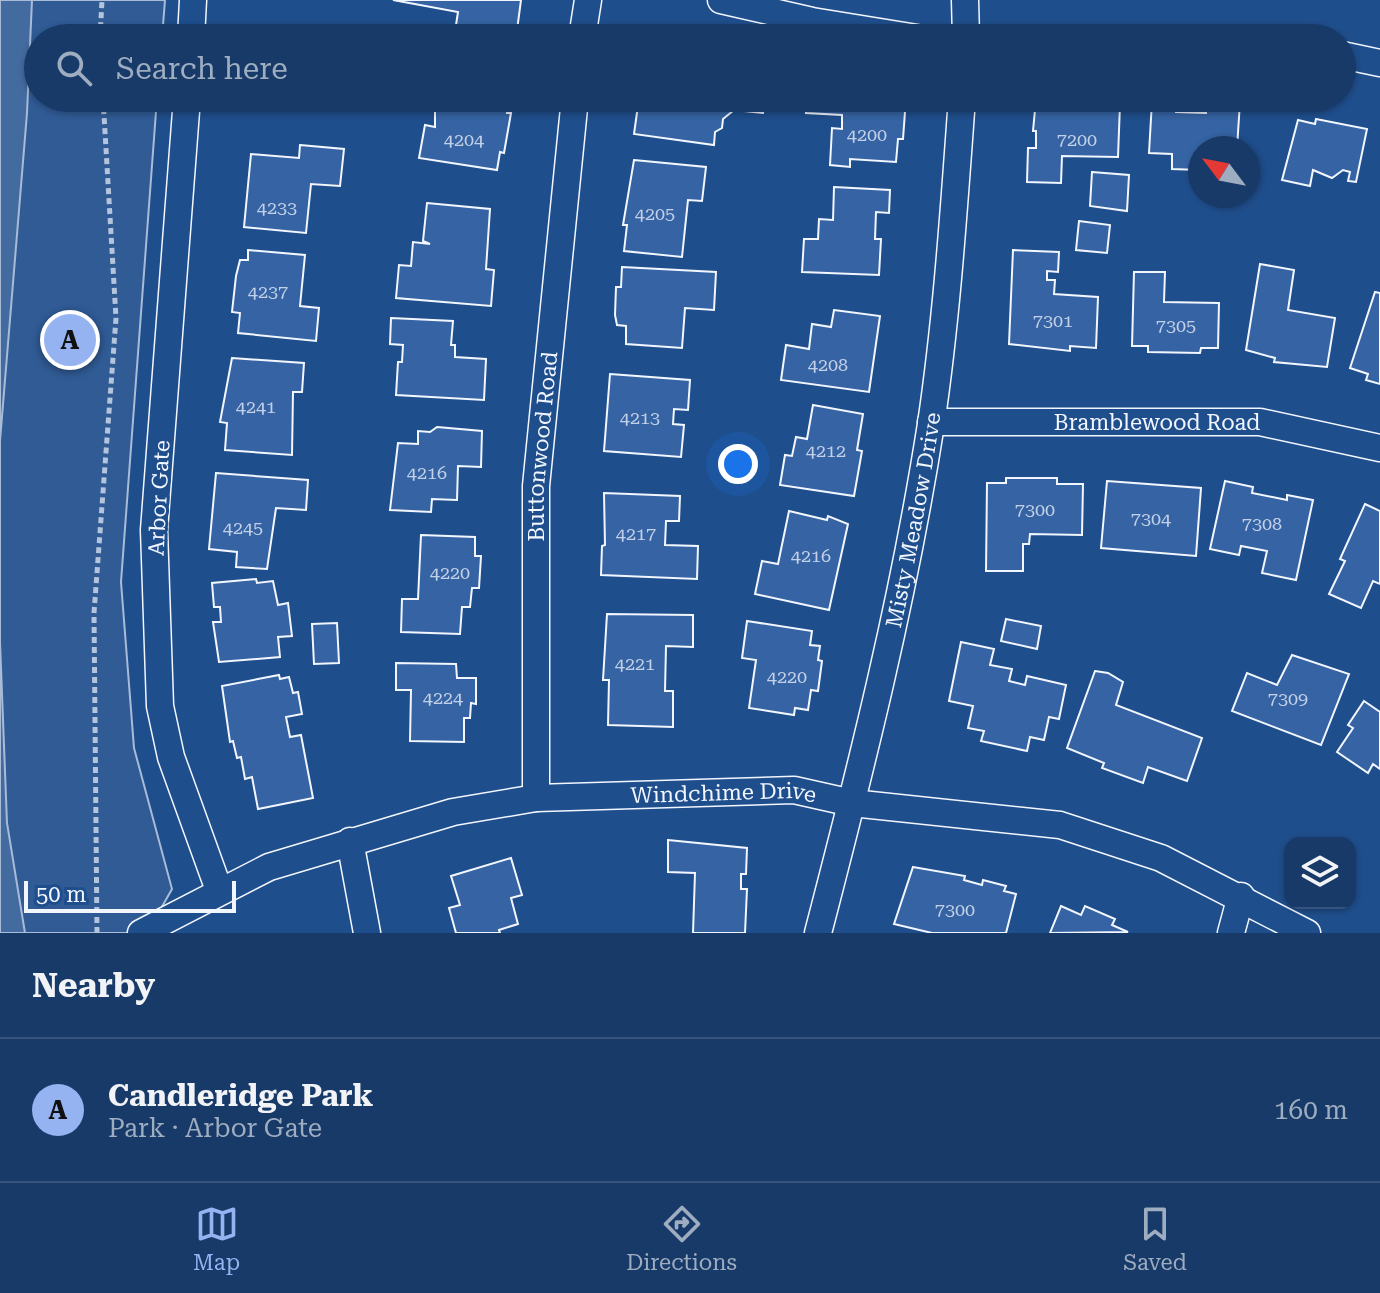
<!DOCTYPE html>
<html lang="en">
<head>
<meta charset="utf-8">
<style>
	:root { --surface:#173a69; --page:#20416f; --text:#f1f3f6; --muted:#9eadc0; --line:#36547d; --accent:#95b2f1 }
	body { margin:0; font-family:"Roboto Serif",serif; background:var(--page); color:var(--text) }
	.controls { position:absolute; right:24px; bottom:24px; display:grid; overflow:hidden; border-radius:16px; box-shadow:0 2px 6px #0004 }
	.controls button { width:72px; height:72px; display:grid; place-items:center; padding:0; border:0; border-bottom:2px solid var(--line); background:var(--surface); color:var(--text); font:40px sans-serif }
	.compass { position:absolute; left:1188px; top:136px; width:72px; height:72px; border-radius:50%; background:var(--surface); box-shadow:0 2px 6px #0004; rotate:302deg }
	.scale { position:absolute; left:24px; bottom:20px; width:212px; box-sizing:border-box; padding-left:8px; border:4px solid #f2f6ff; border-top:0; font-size:22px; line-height:28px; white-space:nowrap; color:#f2f6ff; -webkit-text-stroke:6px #1f4e8c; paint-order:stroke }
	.you { position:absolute; left:738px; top:464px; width:28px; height:28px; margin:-20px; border:6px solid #fff; border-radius:50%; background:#1a73e8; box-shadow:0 0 0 12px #1a73e833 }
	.badge { display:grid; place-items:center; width:52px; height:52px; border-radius:50%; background:var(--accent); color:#111; font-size:26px; font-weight:700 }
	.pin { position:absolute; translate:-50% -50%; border:4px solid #fff; box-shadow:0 2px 8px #0006 }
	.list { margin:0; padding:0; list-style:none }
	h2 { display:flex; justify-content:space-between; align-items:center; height:104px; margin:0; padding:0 32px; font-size:34px }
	h2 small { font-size:26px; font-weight:400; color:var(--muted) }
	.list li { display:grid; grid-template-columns:52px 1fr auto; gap:24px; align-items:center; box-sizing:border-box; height:144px; padding:0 32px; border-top:2px solid var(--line) }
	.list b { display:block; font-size:30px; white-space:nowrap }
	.list p { margin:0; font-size:26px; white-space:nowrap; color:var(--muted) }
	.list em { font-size:26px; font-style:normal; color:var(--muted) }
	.icon { flex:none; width:44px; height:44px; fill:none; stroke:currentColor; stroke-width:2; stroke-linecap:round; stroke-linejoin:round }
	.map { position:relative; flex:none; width:1380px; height:933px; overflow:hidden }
	.search { position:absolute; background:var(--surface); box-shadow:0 2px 6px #0004; left:24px; right:24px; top:24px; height:88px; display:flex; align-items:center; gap:20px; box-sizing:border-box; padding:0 28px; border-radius:44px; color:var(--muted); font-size:30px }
	.sheet { height:248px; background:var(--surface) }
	nav { display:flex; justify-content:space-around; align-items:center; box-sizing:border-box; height:112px; border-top:2px solid var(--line); background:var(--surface); font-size:22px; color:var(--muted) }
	nav a { display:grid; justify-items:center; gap:4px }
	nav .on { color:var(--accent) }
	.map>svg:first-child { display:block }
	.green { fill:#305b95; stroke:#a8bbd7; stroke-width:2 }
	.water { fill:#446ba0; stroke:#a8bbd7; stroke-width:2 }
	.building { fill:#3563a3; stroke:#f2f6ff; stroke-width:2 }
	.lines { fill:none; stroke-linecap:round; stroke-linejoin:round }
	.minor-casing { stroke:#f2f6ff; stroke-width:29 }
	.path { stroke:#b3c4dc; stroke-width:5; stroke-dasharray:6 4; stroke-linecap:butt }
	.minor { stroke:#1f4e8c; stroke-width:26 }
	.labels { text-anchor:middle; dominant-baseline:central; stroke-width:6; stroke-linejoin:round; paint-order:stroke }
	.number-label { font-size:18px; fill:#c3d1e8 }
	.street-label { font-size:22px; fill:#f2f6ff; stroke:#1f4e8c }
</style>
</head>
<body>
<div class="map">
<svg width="1380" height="933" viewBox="0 0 1380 933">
	<rect width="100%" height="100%" fill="#1f4e8c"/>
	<polygon class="green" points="0,0 165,0 162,38 38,38 38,98 157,98 121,582 134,748 172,889 147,933 0,933"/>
	<g class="water">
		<polygon points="0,0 32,0 27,113 0,441"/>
		<polygon points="0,642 7,823 25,933 0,933"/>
	</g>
	<g class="building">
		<polygon points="393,0 521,0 516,38 454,38 458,12"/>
		<polygon points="254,25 329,31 328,38 253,38"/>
		<polygon points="266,98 323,98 323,108 265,104"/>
		<polygon points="435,98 509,98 507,113 511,113 504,153 500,152 497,170 419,158 425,125 435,127"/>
		<polygon points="639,98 758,98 765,99 763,113 734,110 723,119 722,128 715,132 714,145 634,134"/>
		<polygon points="807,98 906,98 903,139 898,139 896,162 850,159 850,167 830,165 832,128 842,129 842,115 806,113"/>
		<polygon points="1067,98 1106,98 1106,104 1120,104 1118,157 1062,156 1061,183 1027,182 1028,148 1036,148 1036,131 1033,131 1036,99"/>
		<polygon points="1207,100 1240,102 1237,148 1200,148 1200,170 1172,169 1172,154 1149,153 1152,101 1176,103 1176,112 1206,113"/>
		<polygon points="1316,119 1367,129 1356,182 1348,181 1350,172 1343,170 1332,178 1313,170 1310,186 1282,180 1298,120 1315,124"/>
		<polygon points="300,145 344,149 340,186 311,184 306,233 244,227 251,154 299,158"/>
		<polygon points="634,160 706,167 702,201 688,200 682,257 624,251 627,225 623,225"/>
		<polygon points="1092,172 1129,175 1127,211 1090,206"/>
		<polygon points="834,187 890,190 889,213 876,212 875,239 881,239 879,275 802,272 804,239 818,239 819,219 833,220"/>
		<polygon points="427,203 490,209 486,269 494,270 491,306 396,298 399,265 411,266 413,242 430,244 423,241"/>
		<polygon points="1079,221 1110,225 1107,253 1076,250"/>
		<polygon points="248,250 305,255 300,306 319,308 316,341 238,333 240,313 232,312 236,276 240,260 248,260"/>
		<polygon points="1013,250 1059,252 1058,272 1047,271 1047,280 1055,280 1054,294 1098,297 1096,348 1070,346 1070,351 1009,344"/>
		<polygon points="1260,264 1294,270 1288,310 1335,318 1327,367 1274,362 1275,358 1246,350"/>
		<polygon points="622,267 716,272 714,310 685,308 682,348 626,344 626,326 617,325 615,315 616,287 621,287"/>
		<polygon points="1134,272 1165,272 1164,302 1219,303 1218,348 1201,348 1200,353 1148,352 1148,346 1132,346"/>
		<polygon points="1375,292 1380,293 1380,384 1366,380 1368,374 1350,368"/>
		<polygon points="834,310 880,316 869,392 781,380 786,345 809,349 812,324 831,327"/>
		<polygon points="391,318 453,321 451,345 455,345 455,357 486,359 484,400 396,395 398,362 402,362 403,345 390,344"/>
		<polygon points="232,358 304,363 302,392 293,392 292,455 225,450 227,423 220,422"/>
		<polygon points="610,374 690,380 688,410 674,409 673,424 684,425 681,457 604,451"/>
		<polygon points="813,405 863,414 857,450 862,451 854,496 780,485 785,455 792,456 796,437 807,439"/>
		<polygon points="437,427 482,431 481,467 458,466 457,500 432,499 431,512 390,510 398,443 418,444 418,431 430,432"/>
		<polygon points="216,473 308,480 306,510 276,508 267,569 236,567 237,552 209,549"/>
		<polygon points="1006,478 1057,478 1057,484 1083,484 1082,535 1030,534 1029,544 1023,544 1023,571 986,571 987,483 1006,483"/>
		<polygon points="1107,481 1201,488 1196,556 1101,548"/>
		<polygon points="1225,481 1253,487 1252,493 1287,500 1287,495 1313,500 1296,580 1262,573 1267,551 1241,546 1239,555 1210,549"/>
		<polygon points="604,493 680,496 679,521 666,521 665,545 698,546 697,579 601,575 602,546 605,545"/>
		<polygon points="1365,504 1380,511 1380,584 1373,581 1361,608 1329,594 1345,561 1340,559"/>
		<polygon points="789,511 827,520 828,516 848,524 829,610 755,594 762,561 778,564"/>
		<polygon points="421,535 475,537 475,556 481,556 479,588 472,588 470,607 462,607 460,634 401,632 402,599 418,599"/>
		<polygon points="256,579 257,583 273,581 278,605 288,603 292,636 278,637 280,657 219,662 213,622 221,622 220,607 214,607 212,583"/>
		<polygon points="607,614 693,615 693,647 666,646 665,691 673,691 673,727 608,725 609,680 603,680"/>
		<polygon points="1006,619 1041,626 1037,649 1001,641"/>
		<polygon points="747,621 812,631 810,645 820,646 818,660 822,661 818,691 811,690 808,710 795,708 794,715 749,708 756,660 742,658"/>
		<polygon points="337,623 339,663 314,664 312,624"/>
		<polygon points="961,642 994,649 990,665 1012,669 1009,681 1025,685 1027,676 1066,685 1059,719 1049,717 1044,740 1030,737 1027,751 981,741 984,731 968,728 973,706 949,701"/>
		<polygon points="1292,655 1349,674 1321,745 1232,711 1247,673 1277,685"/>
		<polygon points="396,663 456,664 457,678 476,678 476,704 471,703 470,718 464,718 464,742 410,741 411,690 396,690"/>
		<polygon points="1095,671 1108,673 1123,682 1116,705 1202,738 1187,781 1148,767 1143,783 1102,768 1104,763 1067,748"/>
		<polygon points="279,675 280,679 289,677 293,693 298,692 302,714 286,717 290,737 301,735 313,798 258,809 252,777 245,779 241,757 237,758 233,741 230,742 222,686"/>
		<polygon points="1364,701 1380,712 1380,769 1373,764 1368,773 1337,752 1353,728 1348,725"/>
		<polygon points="668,840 747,848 746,874 741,874 741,889 747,889 745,933 693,933 695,873 668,872"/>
		<polygon points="511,858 522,895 511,898 518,924 499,930 500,933 456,933 449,908 460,905 451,876"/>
		<polygon points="913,867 965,876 964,880 982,885 983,880 1006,886 1004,891 1016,894 1006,933 932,933 894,924"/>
		<polygon points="1061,906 1081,915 1085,906 1115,919 1112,925 1128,932 1050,933"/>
	</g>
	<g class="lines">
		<g class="minor-casing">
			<g id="minor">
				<polyline points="721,0 812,21 917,38"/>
				<polyline points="965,0 966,38"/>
				<polyline points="191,38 193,0"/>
				<polyline points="582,38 588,0"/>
				<polyline points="1342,55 1380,63"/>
				<polyline points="187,98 154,530 160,706 171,757 219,890"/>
				<path id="s1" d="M931,422h329l120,26"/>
				<path id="s2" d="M536,798v-312l39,-388"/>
				<polyline points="350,841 367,933"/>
				<path id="s3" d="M141,933l128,-66 184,-55 83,-14 258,-8 58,13 208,22 101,33 146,75"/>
				<path id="s4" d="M818,933c44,-169 86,-336 113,-509 16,-108 23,-217 31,-326"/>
				<polyline points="1231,933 1241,896"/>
			</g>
		</g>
		<g class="path">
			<polyline points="100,38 102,0"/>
			<polyline points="97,933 94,613 116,318 103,98"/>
		</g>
		<use href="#minor" class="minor"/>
	</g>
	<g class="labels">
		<g class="number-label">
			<text x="867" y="134">4200</text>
			<text x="464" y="139">4204</text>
			<text x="1077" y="139">7200</text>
			<text x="277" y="207">4233</text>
			<text x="655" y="213">4205</text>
			<text x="268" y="291">4237</text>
			<text x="1053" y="320">7301</text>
			<text x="1176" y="325">7305</text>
			<text x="828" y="364">4208</text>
			<text x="256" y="406">4241</text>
			<text x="640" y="417">4213</text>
			<text x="826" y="450">4212</text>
			<text x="427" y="472">4216</text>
			<text x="1035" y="509">7300</text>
			<text x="1151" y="518">7304</text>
			<text x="1262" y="523">7308</text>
			<text x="243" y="527">4245</text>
			<text x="636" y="533">4217</text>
			<text x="811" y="555">4216</text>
			<text x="450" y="572">4220</text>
			<text x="635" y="663">4221</text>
			<text x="787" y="676">4220</text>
			<text x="443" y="697">4224</text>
			<text x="1288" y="698">7309</text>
			<text x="955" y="909">7300</text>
		</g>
		<g class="street-label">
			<text stroke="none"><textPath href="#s1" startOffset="226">Bramblewood Road</textPath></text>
			<text stroke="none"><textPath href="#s2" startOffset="352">Buttonwood Road</textPath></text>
			<text transform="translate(159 498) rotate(-87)">Arbor Gate</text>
			<text stroke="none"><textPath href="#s4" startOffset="424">Misty Meadow Drive</textPath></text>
			<text stroke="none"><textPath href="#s3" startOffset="608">Windchime Drive</textPath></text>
		</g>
	</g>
</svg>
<div class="controls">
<button><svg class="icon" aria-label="layers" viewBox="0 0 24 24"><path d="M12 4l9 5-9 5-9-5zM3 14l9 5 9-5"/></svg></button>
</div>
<svg class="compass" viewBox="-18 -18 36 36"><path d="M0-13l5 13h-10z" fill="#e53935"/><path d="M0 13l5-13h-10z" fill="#9eadc0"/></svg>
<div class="scale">50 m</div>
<div class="you"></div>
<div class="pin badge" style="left:70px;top:340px">A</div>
<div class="search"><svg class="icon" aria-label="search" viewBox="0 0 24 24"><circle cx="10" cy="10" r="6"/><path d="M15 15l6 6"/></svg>Search here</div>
</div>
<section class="sheet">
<h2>Nearby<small></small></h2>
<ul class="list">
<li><span class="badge">A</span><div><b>Candleridge Park</b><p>Park · Arbor Gate</p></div><em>160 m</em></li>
</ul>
</section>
<nav>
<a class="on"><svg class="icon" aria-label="map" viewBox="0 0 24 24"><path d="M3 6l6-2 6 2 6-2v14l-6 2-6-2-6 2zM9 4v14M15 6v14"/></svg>Map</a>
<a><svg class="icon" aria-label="directions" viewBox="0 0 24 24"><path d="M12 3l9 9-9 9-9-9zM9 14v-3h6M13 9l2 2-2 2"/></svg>Directions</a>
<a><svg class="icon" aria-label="saved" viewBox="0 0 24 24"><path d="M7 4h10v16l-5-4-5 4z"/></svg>Saved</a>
</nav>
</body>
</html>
